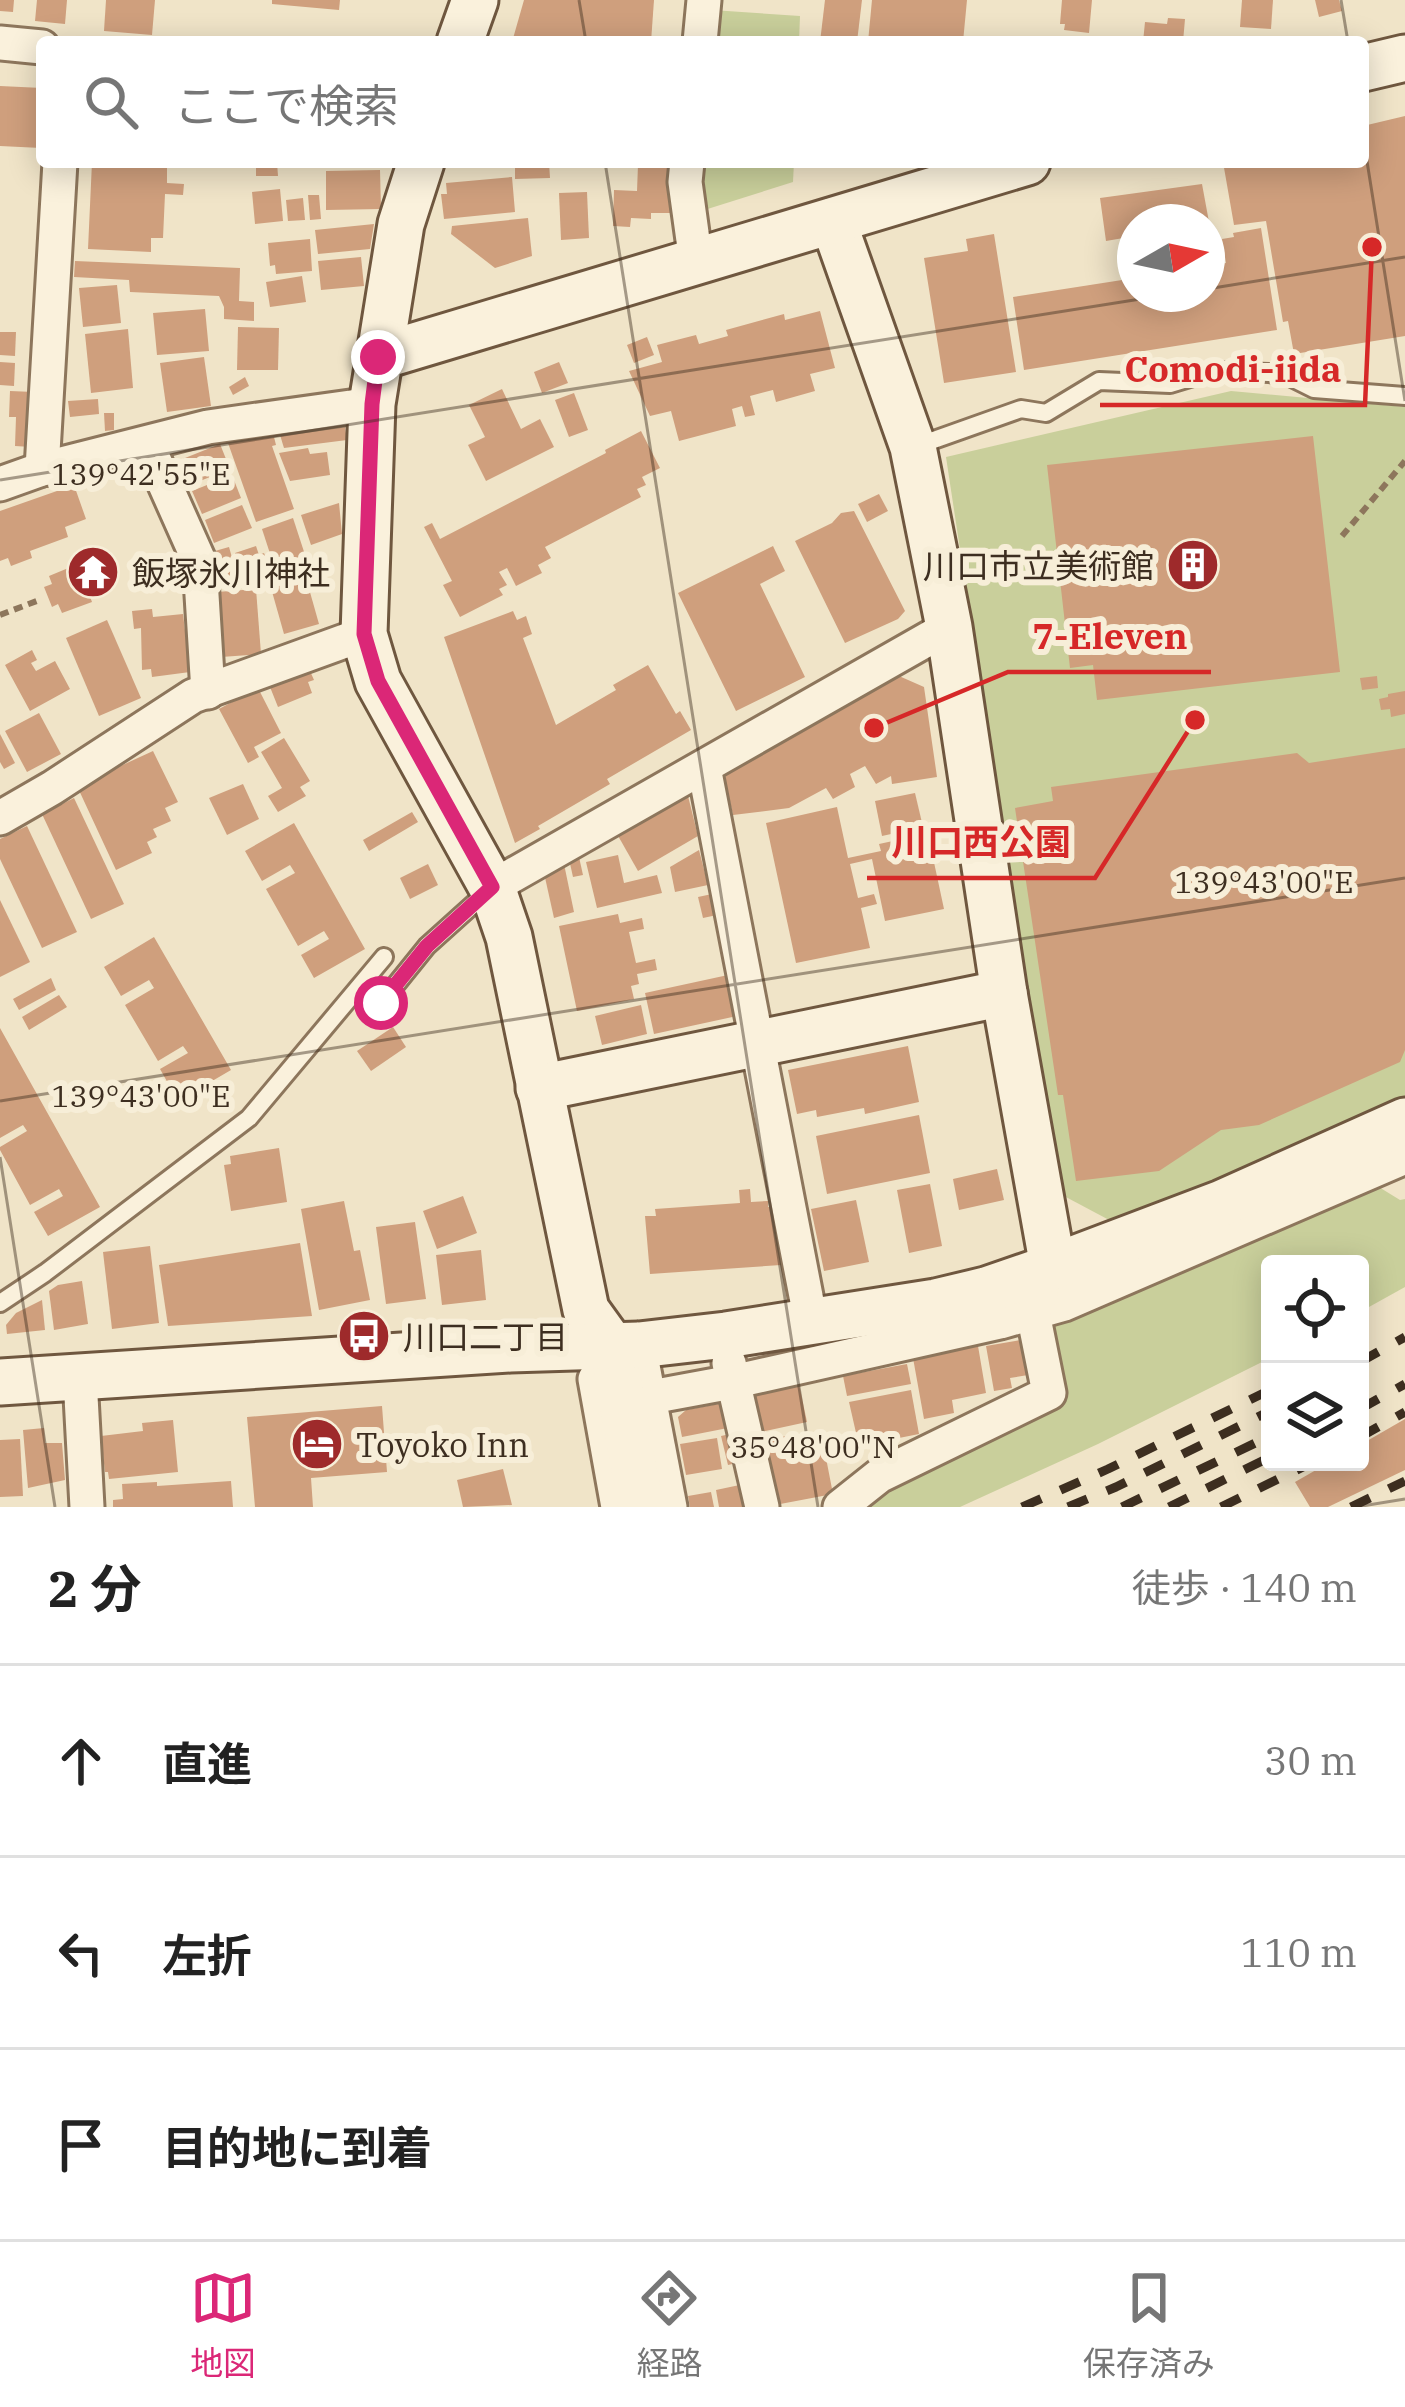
<!DOCTYPE html>
<html lang="ja">
<head>
<meta charset="utf-8">
<style>
	:root { --surface:#fff; --page:#f6f6f6; --text:#222; --muted:#767676; --line:#e0e0e0; --accent:#db2777 }
	body { margin:0; font-family:"IBM Plex Serif","Noto Sans JP",serif; background:var(--page); color:var(--text) }
	.controls { position:absolute; right:36px; bottom:36px; display:grid; overflow:hidden; border-radius:12px; box-shadow:0 6px 30px #0003 }
	.controls button { width:108px; height:108px; display:grid; place-items:center; padding:0; border:0; border-bottom:3px solid var(--line); background:var(--surface); color:var(--text); font:60px sans-serif }
	.compass { position:absolute; left:1117px; top:204px; width:108px; height:108px; border-radius:50%; background:var(--surface); box-shadow:0 6px 30px #0003; rotate:81deg }
	.stop { position:absolute; width:36px; height:36px; margin:-27px; border:9px solid #db2777; border-radius:50%; background:#fff }
	.stop.end { background:#db2777; border-color:#fff; box-shadow:0 3px 12px #0008 }
	.list { margin:0; padding:0; list-style:none }
	h2 { display:flex; justify-content:space-between; align-items:center; height:156px; margin:0; padding:0 48px; font-size:51px }
	h2 small { font-size:39px; font-weight:400; color:var(--muted) }
	.list li { display:grid; grid-template-columns:78px 1fr auto; gap:36px; align-items:center; box-sizing:border-box; height:192px; padding:0 48px; border-top:3px solid var(--line) }
	.list b { display:block; font-size:45px; white-space:nowrap }
	.list em { font-size:39px; font-style:normal; color:var(--muted) }
	.icon { flex:none; width:66px; height:66px; fill:none; stroke:currentColor; stroke-width:2; stroke-linecap:round; stroke-linejoin:round }
	.map { position:relative; flex:none; width:1405px; height:1507px; overflow:hidden }
	.search { position:absolute; background:var(--surface); box-shadow:0 6px 30px #0003; left:36px; right:36px; top:36px; height:132px; display:flex; align-items:center; gap:30px; box-sizing:border-box; padding:0 42px; border-radius:12px; color:var(--muted); font-size:45px }
	.sheet { height:732px; background:var(--surface) }
	nav { display:flex; justify-content:space-around; align-items:center; box-sizing:border-box; height:168px; border-top:3px solid var(--line); background:var(--surface); font-size:33px; color:var(--muted) }
	nav a { display:grid; justify-items:center; gap:6px }
	nav .on { color:var(--accent) }
	.map>svg:first-child { display:block }
	.green { fill:#c9cf9b }
	.building { fill:#cf9f7d }
	.lines { fill:none; stroke-linecap:round; stroke-linejoin:round }
	.lane-casing { stroke:#8d765c; stroke-width:22 }
	.street-casing { stroke:#8d765c; stroke-width:39 }
	.secondary-casing { stroke:#6f573f; stroke-width:51 }
	.path { stroke:#8d765c; stroke-width:6; stroke-dasharray:9 6; stroke-linecap:butt }
	.lane { stroke:#faf1dc; stroke-width:16 }
	.street { stroke:#faf1dc; stroke-width:33 }
	.secondary { stroke:#faf1dc; stroke-width:45 }
	.rail { stroke:#3d2e20; stroke-width:9; stroke-dasharray:21 21; stroke-linecap:butt }
	.route { stroke:#db2777; stroke-width:15 }
	.ticks { fill:none; stroke:#3d2e20; stroke-width:3; stroke-opacity:0.45 }
	.labels { text-anchor:middle; dominant-baseline:central; stroke-width:12; stroke-linejoin:round; paint-order:stroke }
	.poi-label { font-size:33px; fill:#3d2e20; stroke:#f7eed8; text-anchor:start }
	.ticks-label { font-size:30px; text-anchor:middle; fill:#3d2e20; stroke:#f7eed8; stroke-width:12; stroke-linejoin:round; paint-order:stroke }
	.leader { fill:none; stroke:#d62828; stroke-width:4.5 }
	.callout-dot { fill:#d62828; stroke:#f7eed8; stroke-width:4.5 }
	.callout-label { font-size:36px; text-anchor:middle; font-weight:bold; fill:#d62828; stroke:#f7eed8; stroke-width:12; stroke-linejoin:round; paint-order:stroke }
</style>
</head>
<body>
<div class="map">
<svg width="1405" height="1507" viewBox="0 0 1405 1507">
	<rect width="100%" height="100%" fill="#f0e4c8"/>
	<g class="green">
		<polygon points="712,10 800,16 799,42 710,42"/>
		<polygon points="702,162 794,162 793,182 698,212"/>
		<polygon points="1231,391 1405,407 1405,1102 1111,1221 1064,1196 1056,1182 946,457"/>
		<polygon points="1374,1184 1400,1200 1405,1199 1405,1287 1360,1312 1360,1264 1270,1264 1270,1358 1098,1444 960,1507 865,1507 887,1489 1065,1405 1049,1318"/>
	</g>
	<g class="building">
		<polygon points="0,0 14,0 13,12 0,11"/>
		<polygon points="37,0 67,0 65,24 35,21"/>
		<polygon points="106,0 155,0 152,35 104,31"/>
		<polygon points="272,0 340,0 339,10 272,4"/>
		<polygon points="524,0 654,0 651,42 512,42"/>
		<polygon points="825,0 862,0 857,42 820,42"/>
		<polygon points="872,0 967,0 963,42 868,42"/>
		<polygon points="1062,0 1092,0 1089,33 1064,30 1065,24 1060,24"/>
		<polygon points="1242,0 1273,0 1271,29 1240,27"/>
		<polygon points="1315,0 1339,0 1342,11 1319,17"/>
		<polygon points="1168,18 1185,19 1183,42 1143,42 1145,22 1167,24"/>
		<polygon points="0,86 42,88 41,148 0,146"/>
		<polygon points="1405,116 1405,336 1294,354 1288,321 1283,322 1266,221 1234,225 1223,162 1363,162 1363,126"/>
		<polygon points="92,162 167,162 167,183 184,184 183,195 165,194 163,238 151,238 151,252 88,249"/>
		<polygon points="256,162 277,162 278,176 256,176"/>
		<polygon points="454,162 511,162 511,167 454,168"/>
		<polygon points="515,162 549,162 550,178 515,179"/>
		<polygon points="638,165 674,166 672,213 651,213 651,219 631,218 630,227 613,226 614,190 637,191"/>
		<polygon points="380,170 381,209 326,210 326,171"/>
		<polygon points="512,177 515,212 444,219 441,194 447,194 446,183"/>
		<polygon points="1202,184 1209,222 1135,222 1135,236 1106,241 1100,198"/>
		<polygon points="280,189 283,221 255,224 252,192"/>
		<polygon points="587,192 589,238 561,240 559,193"/>
		<polygon points="308,195 319,195 321,219 310,220"/>
		<polygon points="303,198 305,220 288,221 286,200"/>
		<polygon points="528,218 532,256 495,268 451,234 452,226"/>
		<polygon points="374,224 370,249 318,254 315,230"/>
		<polygon points="1261,228 1277,330 1024,370 1013,297 1135,278 1135,294 1207,294 1207,266 1226,263 1222,239 1234,237 1233,233"/>
		<polygon points="994,234 1016,372 944,383 924,258 968,251 966,239"/>
		<polygon points="310,239 312,271 276,274 275,265 270,266 268,243"/>
		<polygon points="361,257 364,286 321,290 318,261"/>
		<polygon points="75,261 240,268 239,301 254,302 254,321 224,319 224,307 219,296 130,292 129,280 74,277"/>
		<polygon points="302,276 306,302 270,307 266,282"/>
		<polygon points="117,285 121,323 83,327 79,288"/>
		<polygon points="205,309 209,351 157,355 153,313"/>
		<polygon points="820,311 835,368 810,374 815,391 776,402 773,390 750,396 755,415 745,417 742,406 732,409 736,426 679,441 671,411 650,416 629,371 662,362 657,345 696,335 699,344 728,336 726,330 784,314 785,320"/>
		<polygon points="238,327 279,328 278,370 237,370"/>
		<polygon points="128,329 133,388 91,393 85,334"/>
		<polygon points="0,332 16,332 15,356 0,355"/>
		<polygon points="647,337 654,355 634,363 627,345"/>
		<polygon points="204,357 211,406 167,412 160,363"/>
		<polygon points="0,362 15,363 14,386 0,385"/>
		<polygon points="559,362 568,383 542,393 534,372"/>
		<polygon points="245,377 249,386 233,395 229,387"/>
		<polygon points="502,389 521,429 540,419 554,447 486,481 468,445 485,437 469,405"/>
		<polygon points="10,391 34,392 31,447 15,446 16,417 9,417"/>
		<polygon points="574,393 588,430 569,437 555,400"/>
		<polygon points="98,399 99,414 70,417 68,401"/>
		<polygon points="104,413 114,413 114,430 105,431"/>
		<polygon points="345,427 347,440 284,448 280,435"/>
		<polygon points="641,431 660,468 642,477 646,485 637,489 641,497 545,547 551,558 538,565 542,573 516,586 507,568 499,572 507,585 499,589 503,595 460,617 443,585 452,581 424,527 432,523 440,539 606,453 605,450"/>
		<polygon points="1313,436 1340,672 1097,700 1093,665 1070,668 1047,465"/>
		<polygon points="274,437 276,445 272,446 294,509 256,522 228,443"/>
		<polygon points="220,444 230,469 190,485 180,460"/>
		<polygon points="308,448 310,454 327,452 330,475 290,481 279,453"/>
		<polygon points="232,475 241,498 202,514 192,491"/>
		<polygon points="74,485 86,519 65,527 68,537 30,551 32,558 11,566 8,558 0,561 0,511"/>
		<polygon points="879,494 888,511 867,522 858,504"/>
		<polygon points="339,503 342,534 311,545 301,515"/>
		<polygon points="242,505 252,528 214,543 205,520"/>
		<polygon points="854,511 905,611 898,619 845,643 795,541 832,523 841,513"/>
		<polygon points="293,518 308,564 277,575 262,529"/>
		<polygon points="256,546 259,555 264,553 272,575 246,584 235,553"/>
		<polygon points="773,546 785,571 760,584 805,677 736,711 678,593"/>
		<polygon points="229,547 238,579 218,585 208,553"/>
		<polygon points="78,564 92,602 62,613 58,604 52,607 44,587 52,584 49,576"/>
		<polygon points="306,578 319,624 284,634 271,588"/>
		<polygon points="256,589 261,654 221,657 217,592"/>
		<polygon points="152,609 153,617 183,614 190,672 152,677 151,669 142,670 141,628 134,629 132,611"/>
		<polygon points="513,611 517,620 526,616 532,634 523,638 556,725 616,690 613,685 648,665 676,714 680,711 691,730 607,779 610,784 538,826 540,829 515,843 444,637"/>
		<polygon points="107,620 141,698 99,716 66,638"/>
		<polygon points="32,650 37,660 31,663 36,671 55,661 70,689 30,711 5,665"/>
		<polygon points="310,671 314,680 308,682 312,693 278,707 270,687"/>
		<polygon points="899,676 924,687 937,777 892,784 891,776 876,784 865,766 850,774 855,787 833,799 826,788 789,808 733,815 725,780 727,771"/>
		<polygon points="1377,676 1378,688 1362,690 1360,678"/>
		<polygon points="258,688 281,733 254,747 259,757 248,763 219,709"/>
		<polygon points="1405,691 1405,714 1391,717 1390,709 1381,710 1379,699 1388,697 1388,694"/>
		<polygon points="39,713 61,754 27,772 5,731"/>
		<polygon points="0,734 15,763 4,769 0,762"/>
		<polygon points="284,738 310,781 300,787 306,796 278,812 268,796 282,788 261,752"/>
		<polygon points="1405,748 1405,1050 1400,1062 1259,1125 1221,1130 1159,1171 1076,1181 1063,1095 1058,1095 1015,808 1053,801 1051,787 1297,753 1309,763"/>
		<polygon points="153,751 178,802 165,808 171,821 153,829 157,837 147,842 152,853 116,870 77,786"/>
		<polygon points="243,784 259,819 227,835 209,798"/>
		<polygon points="915,793 923,827 882,836 875,801"/>
		<polygon points="688,796 698,836 638,871 617,834"/>
		<polygon points="74,798 124,904 91,919 42,814"/>
		<polygon points="837,807 848,858 881,851 879,844 916,836 918,846 925,844 927,854 932,853 944,909 885,921 872,859 850,864 858,898 874,894 877,904 861,908 870,948 796,963 766,823"/>
		<polygon points="412,812 418,822 369,851 363,840"/>
		<polygon points="294,823 365,949 314,978 301,955 329,939 324,931 298,946 266,889 295,873 290,865 262,881 245,851"/>
		<polygon points="27,826 77,932 42,948 0,859 0,839"/>
		<polygon points="699,850 708,885 675,892 670,867"/>
		<polygon points="618,855 624,883 657,875 662,893 597,908 586,862"/>
		<polygon points="579,857 583,875 573,877 569,859"/>
		<polygon points="428,864 438,885 410,899 400,878"/>
		<polygon points="564,864 574,912 554,918 544,873"/>
		<polygon points="712,894 717,915 703,918 698,897"/>
		<polygon points="0,900 30,962 0,977"/>
		<polygon points="618,914 620,923 642,918 644,929 629,932 636,963 655,959 657,970 637,974 639,984 631,986 634,999 577,1011 559,926"/>
		<polygon points="154,937 231,1070 178,1101 160,1069 188,1053 183,1046 158,1061 125,1005 154,988 149,980 121,996 104,967"/>
		<polygon points="728,975 737,1016 654,1034 645,993"/>
		<polygon points="51,978 56,990 19,1010 13,999"/>
		<polygon points="59,995 67,1007 29,1030 22,1017"/>
		<polygon points="641,1005 647,1034 602,1045 595,1016"/>
		<polygon points="393,1027 406,1047 371,1071 357,1051"/>
		<polygon points="0,1028 100,1207 48,1236 34,1212 63,1196 59,1189 30,1205 0,1150 0,1147 27,1131 23,1125 0,1138"/>
		<polygon points="908,1046 919,1102 865,1114 864,1108 817,1117 816,1110 797,1114 788,1070"/>
		<polygon points="919,1115 930,1173 827,1194 816,1136"/>
		<polygon points="279,1148 287,1202 231,1211 224,1165 231,1164 230,1156"/>
		<polygon points="997,1169 1004,1200 959,1210 953,1179"/>
		<polygon points="930,1184 942,1246 909,1253 897,1190"/>
		<polygon points="750,1189 751,1202 768,1201 768,1207 776,1207 781,1265 650,1274 645,1216 656,1216 655,1209 740,1203 739,1190"/>
		<polygon points="463,1196 477,1233 437,1249 423,1211"/>
		<polygon points="856,1200 869,1262 824,1271 811,1209"/>
		<polygon points="344,1201 354,1251 360,1250 370,1300 319,1310 301,1209"/>
		<polygon points="415,1222 426,1299 386,1304 376,1227"/>
		<polygon points="300,1243 312,1316 168,1326 159,1265"/>
		<polygon points="150,1246 159,1323 112,1329 103,1252"/>
		<polygon points="481,1250 486,1300 442,1305 436,1255"/>
		<polygon points="82,1281 88,1324 54,1330 49,1291 58,1285"/>
		<polygon points="42,1300 45,1330 7,1334 6,1325 16,1313"/>
		<polygon points="1021,1340 1028,1375 1010,1378 1012,1388 994,1391 986,1346"/>
		<polygon points="978,1346 986,1393 952,1400 954,1413 924,1419 913,1358"/>
		<polygon points="907,1364 911,1384 847,1396 843,1376"/>
		<polygon points="799,1384 807,1422 761,1432 754,1393"/>
		<polygon points="911,1390 919,1434 859,1446 849,1402"/>
		<polygon points="729,1402 733,1427 682,1437 678,1417 686,1410"/>
		<polygon points="382,1406 387,1472 311,1478 313,1507 255,1507 247,1417"/>
		<polygon points="1405,1419 1405,1470 1328,1507 1310,1507 1295,1482 1330,1462 1360,1462 1360,1445"/>
		<polygon points="173,1420 178,1472 109,1479 108,1472 105,1472 101,1436 143,1431 142,1423"/>
		<polygon points="44,1428 45,1443 62,1443 65,1480 28,1488 23,1430"/>
		<polygon points="809,1432 812,1448 828,1445 830,1457 826,1458 833,1494 775,1505 763,1440"/>
		<polygon points="735,1433 741,1462 728,1465 721,1436"/>
		<polygon points="717,1438 722,1469 686,1475 680,1444"/>
		<polygon points="20,1439 23,1496 0,1497 0,1440"/>
		<polygon points="503,1469 512,1505 463,1507 457,1480"/>
		<polygon points="231,1481 233,1507 113,1507 113,1500 123,1499 122,1484 157,1482 157,1486"/>
		<polygon points="749,1483 754,1507 719,1507 716,1490"/>
		<polygon points="711,1492 714,1507 690,1507 688,1496"/>
	</g>
	<g class="lines">
		<g class="lane-casing">
			<g id="lane">
				<polyline points="914,447 1021,409 1046,413 1099,381 1170,384 1213,371 1269,373 1290,377 1314,389 1405,396"/>
				<polyline points="381,1003 427,946 487,892"/>
				<polyline points="0,1303 45,1273 249,1118 384,957"/>
			</g>
		</g>
		<g class="street-casing">
			<g id="street">
				<polyline points="700,42 704,0"/>
				<polyline points="0,43 42,47"/>
				<polyline points="687,162 685,182 696,262"/>
				<polyline points="147,444 200,563 208,692"/>
				<polyline points="42,469 60,162"/>
				<polyline points="0,484 42,469 208,427 372,404"/>
				<polyline points="704,767 811,1322"/>
				<polyline points="0,818 52,788 193,696 364,634"/>
				<polyline points="492,887 949,627"/>
				<polyline points="639,1345 670,1507"/>
				<polyline points="729,1363 762,1507"/>
				<polyline points="80,1378 87,1507"/>
				<polyline points="595,1379 618,1507"/>
				<polyline points="651,1397 732,1382 1000,1322 1064,1304 1405,1157"/>
				<polyline points="840,1507 879,1476 1049,1393 1033,1313 1041,1295"/>
			</g>
		</g>
		<g class="secondary-casing">
			<g id="secondary">
				<polyline points="460,42 475,0"/>
				<polyline points="1363,68 1405,58"/>
				<polyline points="421,162 401,224 372,404 364,634 378,681 492,887 509,937 586,1310 612,1346 641,1507"/>
				<polyline points="833,221 913,447 949,627 1004,993 1053,1267"/>
				<polyline points="378,357 1027,162"/>
				<polyline points="539,1088 1004,993"/>
				<polyline points="0,1382 510,1349 639,1345 726,1335 936,1302 986,1290 1053,1267 1222,1203 1405,1121"/>
			</g>
		</g>
		<g class="path">
			<polyline points="1342,536 1405,461"/>
			<polyline points="0,615 42,599"/>
		</g>
		<use href="#lane" class="lane"/>
		<use href="#street" class="street"/>
		<use href="#secondary" class="secondary"/>
		<g class="rail">
			<polyline points="1360,1362 1405,1337"/>
			<polyline points="1360,1409 1405,1384"/>
			<polyline points="1360,1437 1405,1412"/>
			<polyline points="1022,1507 1108,1469 1270,1390"/>
			<polyline points="1068,1507 1116,1487 1270,1411"/>
			<polyline points="1122,1507 1270,1436"/>
			<polyline points="1169,1507 1270,1457"/>
			<polyline points="1221,1507 1313,1462"/>
			<polyline points="1351,1507 1405,1481"/>
		</g>
	</g>
	<g class="lines">
		<polyline class="route" points="378,357 372,404 364,634 378,681 492,887 427,946 381,1003"/>
	</g>
	<path class="ticks" d="M579,0l7,42M1341,0l7,42M1363,136l42,265M605,162l213,1345M1207,289l198,-32M0,480l1172,-186M0,1101l1405,-223M0,1157l55,350M1356,1507l49,-8"/>
	<defs>
		<g id="building-disc" transform="scale(2.7)"><circle r="9.5" fill="#9e2a2b" stroke="#f7eed8"/><path d="M-4-6H4V6H1V3H-1V6H-4ZM-2.5-4.3h1.7v1.8h-1.7ZM.8-4.3h1.7v1.8H.8ZM-2.5-1h1.7V.8h-1.7ZM.8-1h1.7V.8H.8Z" fill="#fff"/></g>
		<g id="temple-disc" transform="scale(2.7)"><circle r="9.5" fill="#9e2a2b" stroke="#f7eed8"/><path d="M0-6L5-2H3V0L6.5 2.5H4V6H1.5V3h-3V6H-4V2.5H-6.5L-3 0V-2H-5Z" fill="#fff"/></g>
		<g id="bus-disc" transform="scale(2.7)"><circle r="9.5" fill="#9e2a2b" stroke="#f7eed8"/><path d="M-5-6H5V4H4V6H2V4H-2V6H-4V4H-5ZM-3.5-4V0h7V-4ZM-3.5 1.2v1.5H-2V1.2ZM2 1.2v1.5H3.5V1.2Z" fill="#fff"/></g>
		<g id="hotel-disc" transform="scale(2.7)"><circle r="9.5" fill="#9e2a2b" stroke="#f7eed8"/><path d="M-6-4.5h1.5V1H6V5H4.5V3h-9V5H-6ZM-4 0a1.8 1.8 0 1 1 3.6 0ZM.5 0V-2.5h3Q6-2.5 6 0Z" fill="#fff"/></g>
	</defs>
	<g fill-rule="evenodd">
		<use href="#building-disc" x="1193" y="565"/>
		<use href="#temple-disc" x="93" y="572"/>
		<use href="#bus-disc" x="364" y="1336"/>
		<use href="#hotel-disc" x="317" y="1444"/>
	</g>
	<g class="labels">
		<g class="poi-label">
			<text x="1154" y="565" text-anchor="end">川口市立美術館</text>
			<text x="132" y="572">飯塚氷川神社</text>
			<text x="403" y="1336">川口二丁目</text>
			<text x="356" y="1444">Toyoko Inn</text>
		</g>
	</g>
	<g class="ticks-label">
		<text x="141" y="485">139°42'55"E</text>
		<text x="1264" y="893">139°43'00"E</text>
		<text x="141" y="1107">139°43'00"E</text>
		<text x="813" y="1458">35°48'00"N</text>
	</g>
	<path class="leader" d="M1372 247L1365 405H1100M874 728L1008 672H1211M1195 720L1095 878H867"/>
	<g class="callout-dot">
		<circle cx="1372" cy="247" r="12"/>
		<circle cx="874" cy="728" r="12"/>
		<circle cx="1195" cy="720" r="12"/>
	</g>
	<g class="callout-label">
		<text x="1233" y="382">Comodi-iida</text>
		<text x="1110" y="649">7-Eleven</text>
		<text x="981" y="855">川口西公園</text>
	</g>
</svg>
<div class="controls">
<button><svg class="icon" aria-label="locate" viewBox="0 0 24 24"><circle cx="12" cy="12" r="6"/><path d="M12 2v4M12 18v4M2 12h4M18 12h4"/></svg></button>
<button><svg class="icon" aria-label="layers" viewBox="0 0 24 24"><path d="M12 4l9 5-9 5-9-5zM3 14l9 5 9-5"/></svg></button>
</div>
<svg class="compass" viewBox="-18 -18 36 36"><path d="M0-13l5 13h-10z" fill="#e53935"/><path d="M0 13l5-13h-10z" fill="#767676"/></svg>
<div class="stop" style="left:381px;top:1003px"></div>
<div class="stop end" style="left:378px;top:357px"></div>
<div class="search"><svg class="icon" aria-label="search" viewBox="0 0 24 24"><circle cx="10" cy="10" r="6"/><path d="M15 15l6 6"/></svg>ここで検索</div>
</div>
<section class="sheet">
<h2>2 分<small>徒歩 · 140 m</small></h2>
<ul class="list">
<li><svg class="icon" aria-label="ahead" viewBox="0 0 24 24"><path d="M12 20V5M6 11l6-6 6 6"/></svg><div><b>直進</b></div><em>30 m</em></li>
<li><svg class="icon" aria-label="left" viewBox="0 0 24 24"><path d="M17 20v-9H6M10 6l-5 5 5 5"/></svg><div><b>左折</b></div><em>110 m</em></li>
<li><svg class="icon" aria-label="arrive" viewBox="0 0 24 24"><path d="M6 21V4h12l-3 4 3 4H6"/></svg><div><b>目的地に到着</b></div></li>
</ul>
</section>
<nav>
<a class="on"><svg class="icon" aria-label="map" viewBox="0 0 24 24"><path d="M3 6l6-2 6 2 6-2v14l-6 2-6-2-6 2zM9 4v14M15 6v14"/></svg>地図</a>
<a><svg class="icon" aria-label="directions" viewBox="0 0 24 24"><path d="M12 3l9 9-9 9-9-9zM9 14v-3h6M13 9l2 2-2 2"/></svg>経路</a>
<a><svg class="icon" aria-label="saved" viewBox="0 0 24 24"><path d="M7 4h10v16l-5-4-5 4z"/></svg>保存済み</a>
</nav>
</body>
</html>
